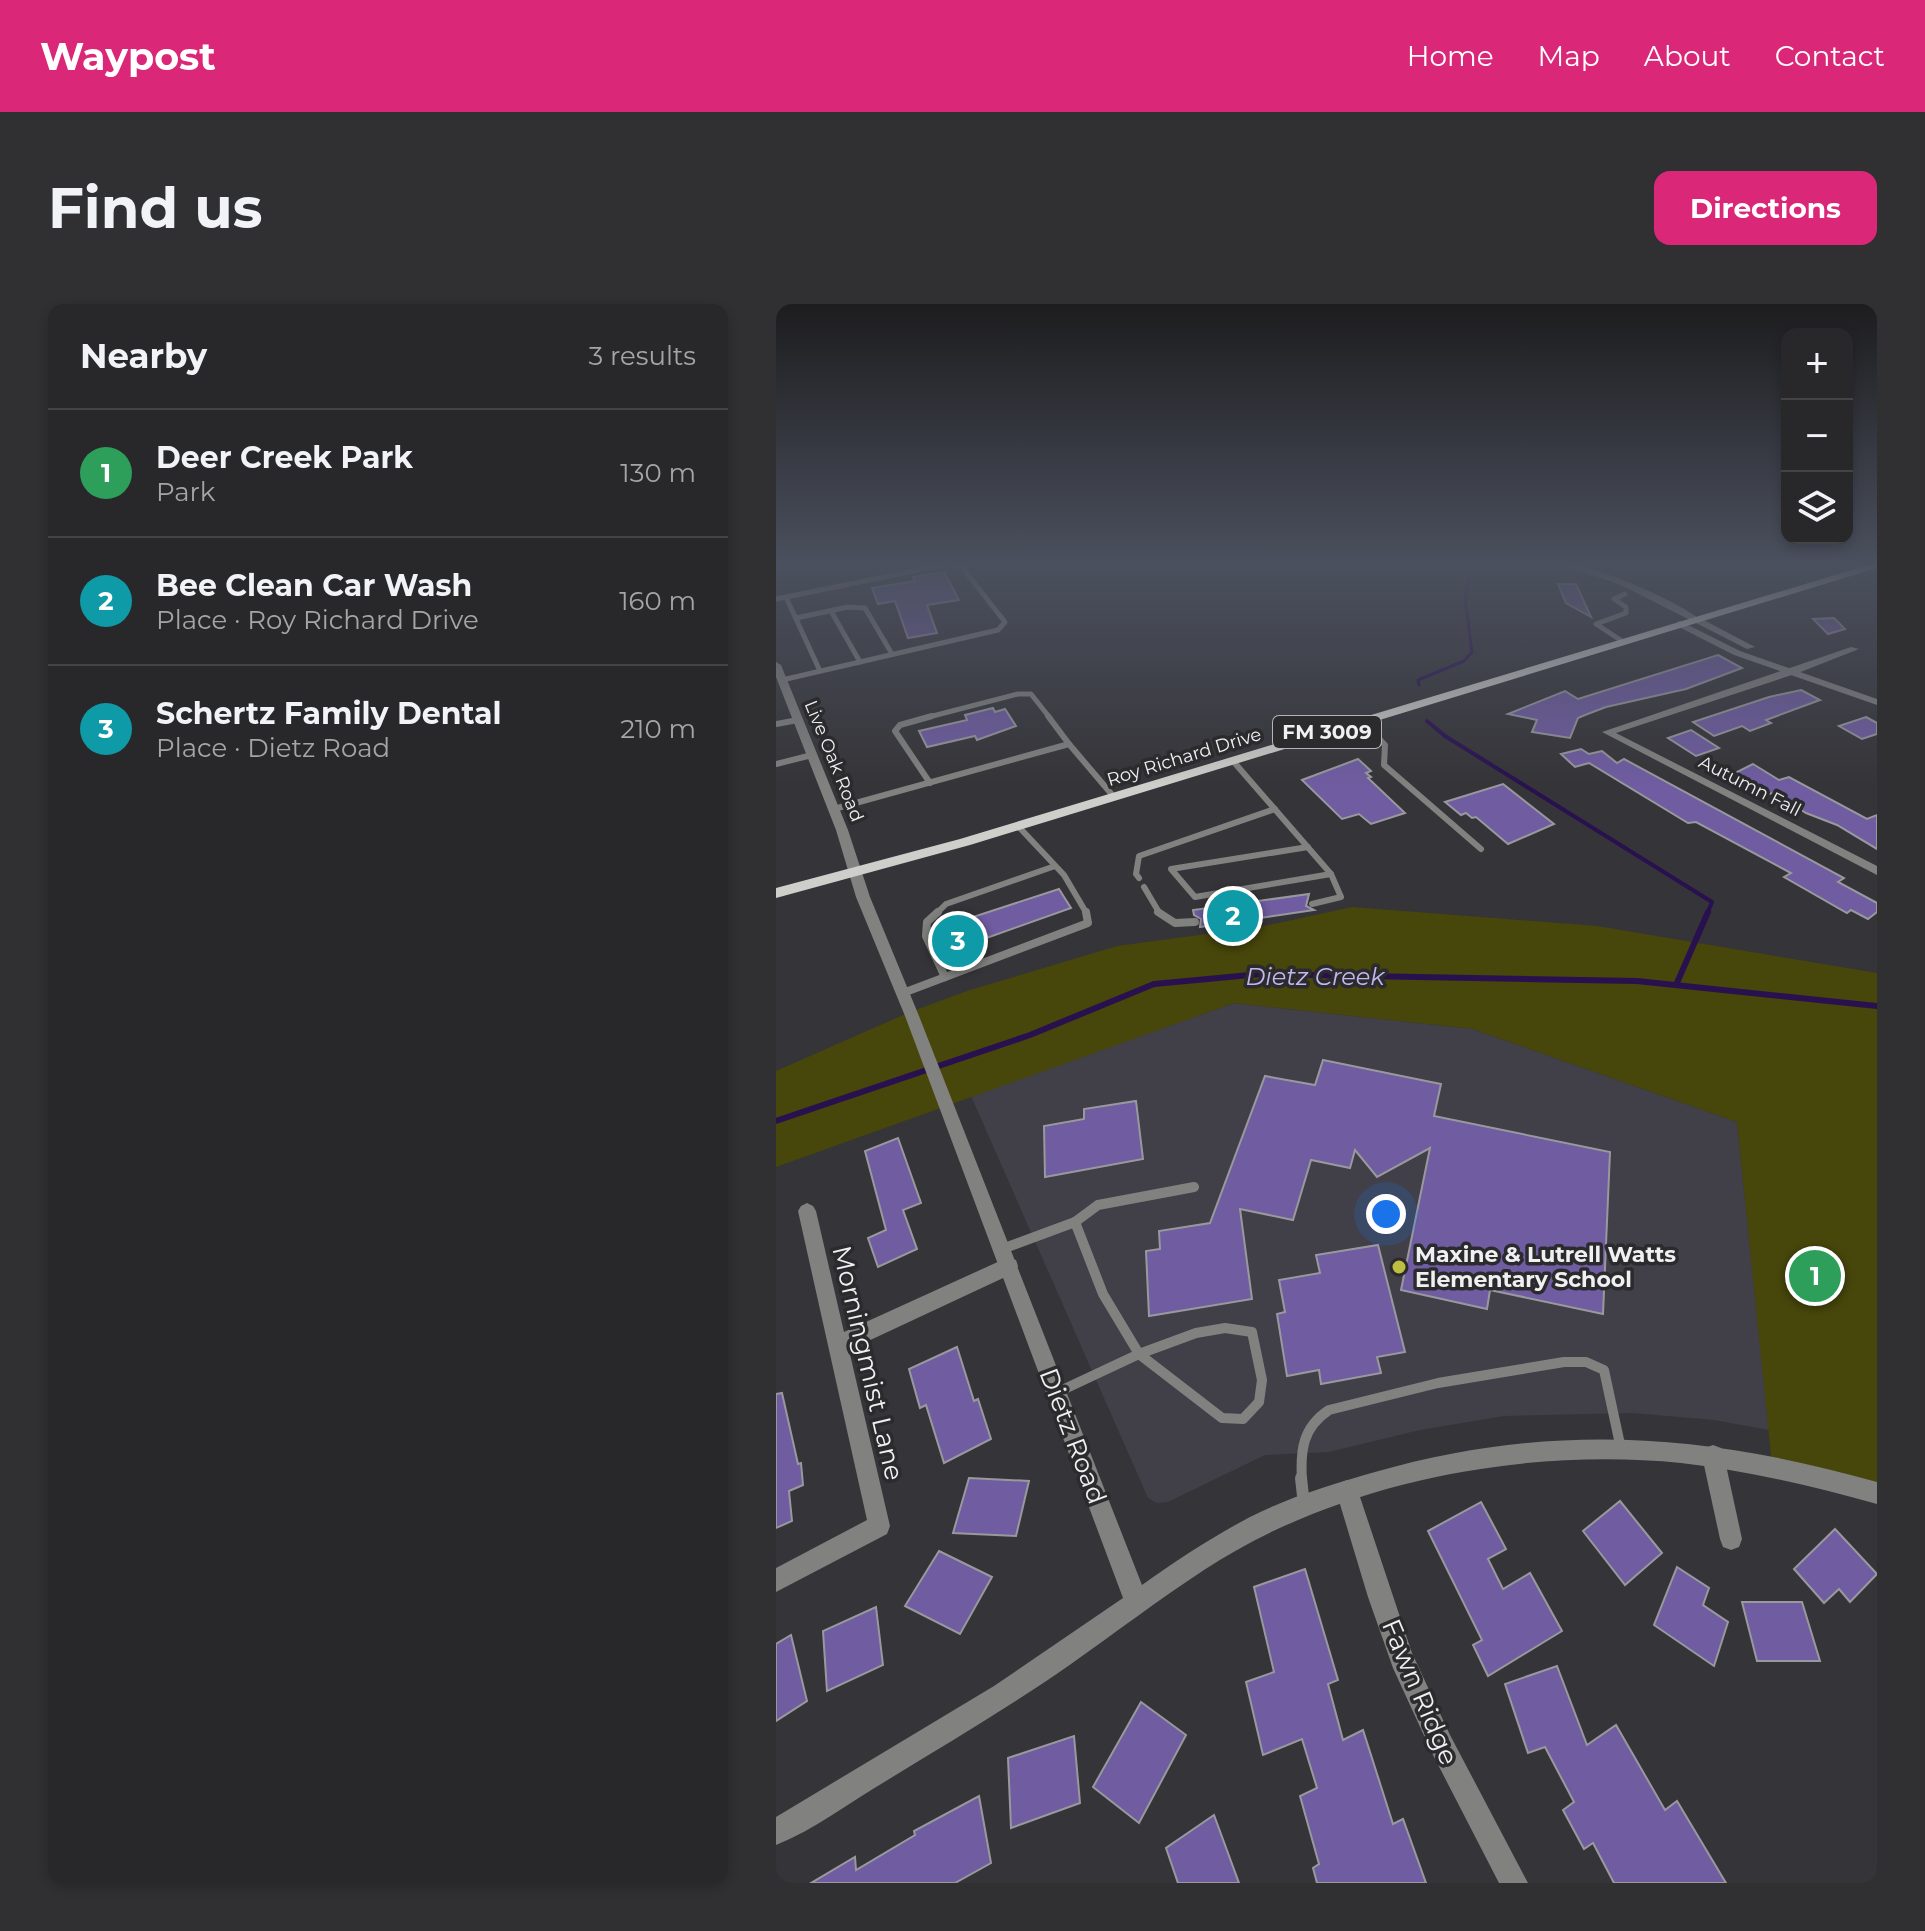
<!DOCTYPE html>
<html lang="en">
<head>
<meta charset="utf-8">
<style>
	:root { --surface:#28272a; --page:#302f32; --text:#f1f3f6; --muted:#a5a5a8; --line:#444447; --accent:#db2777 }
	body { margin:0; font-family:Montserrat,sans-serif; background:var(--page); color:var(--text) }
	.controls { position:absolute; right:24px; top:24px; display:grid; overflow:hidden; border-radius:16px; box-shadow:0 4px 12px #0003 }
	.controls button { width:72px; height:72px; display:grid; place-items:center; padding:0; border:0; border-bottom:2px solid var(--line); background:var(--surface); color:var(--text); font:40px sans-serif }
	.you { position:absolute; left:610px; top:910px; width:28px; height:28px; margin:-20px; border:6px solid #fff; border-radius:50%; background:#1a73e8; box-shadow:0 0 0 12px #1a73e833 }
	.badge { display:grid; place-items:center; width:52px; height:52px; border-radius:50%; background:var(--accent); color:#fff; font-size:26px; font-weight:700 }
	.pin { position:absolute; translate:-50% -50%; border:4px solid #fff; box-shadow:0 2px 8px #0006 }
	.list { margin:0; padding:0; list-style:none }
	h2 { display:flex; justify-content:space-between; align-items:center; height:104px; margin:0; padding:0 32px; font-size:34px }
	h2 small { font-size:26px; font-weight:400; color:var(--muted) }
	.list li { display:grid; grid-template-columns:52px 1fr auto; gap:24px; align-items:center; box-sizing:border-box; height:128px; padding:0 32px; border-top:2px solid var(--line) }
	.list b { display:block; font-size:30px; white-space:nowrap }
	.list p { margin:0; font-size:26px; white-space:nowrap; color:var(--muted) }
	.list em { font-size:26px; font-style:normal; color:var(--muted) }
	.icon { flex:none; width:44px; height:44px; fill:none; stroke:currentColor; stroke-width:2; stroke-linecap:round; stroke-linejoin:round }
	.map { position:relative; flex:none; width:1101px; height:1579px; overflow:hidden; border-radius:16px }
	header { display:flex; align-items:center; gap:48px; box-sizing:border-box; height:112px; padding:0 40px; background:var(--accent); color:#fff }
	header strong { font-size:38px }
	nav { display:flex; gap:44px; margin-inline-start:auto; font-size:28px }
	.intro { display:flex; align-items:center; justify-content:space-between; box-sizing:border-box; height:192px; padding:0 48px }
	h1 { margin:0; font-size:56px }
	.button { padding:20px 36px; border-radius:16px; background:var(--accent); color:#fff; font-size:28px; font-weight:700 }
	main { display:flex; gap:48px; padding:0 48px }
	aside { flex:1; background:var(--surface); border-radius:16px; box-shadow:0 4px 12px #0003 }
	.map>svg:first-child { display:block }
	.built { fill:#413f47 }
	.green { fill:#47460b }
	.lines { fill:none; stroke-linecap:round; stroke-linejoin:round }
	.stream-far2 { stroke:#291150; stroke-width:3 }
	.stream-far1 { stroke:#291150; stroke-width:4 }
	.stream { stroke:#291150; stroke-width:6 }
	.building { fill:#6f5ca1; stroke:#99999d; stroke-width:2 }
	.service-far4 { stroke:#81817f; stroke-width:5 }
	.service-far3 { stroke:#81817f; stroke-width:6 }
	.service-far2 { stroke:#81817f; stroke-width:8 }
	.service-far1 { stroke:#81817f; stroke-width:10 }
	.service { stroke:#81817f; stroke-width:12 }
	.minor { fill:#81817f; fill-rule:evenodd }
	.tertiary { fill:#81817f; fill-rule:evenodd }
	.primary { fill:#cececa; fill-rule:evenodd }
	.poi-dot { fill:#bfbe41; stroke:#2b2a2d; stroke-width:3 }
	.labels { text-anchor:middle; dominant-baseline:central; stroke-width:7; stroke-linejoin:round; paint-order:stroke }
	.far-street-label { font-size:18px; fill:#f0f0f2; stroke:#2b2a2d }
	.shield { fill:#2b2a2d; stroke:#b5b5b7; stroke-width:2 }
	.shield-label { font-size:20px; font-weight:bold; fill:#f0f0f2 }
	.poi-label { font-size:22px; font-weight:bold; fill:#f0f0f2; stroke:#2b2a2d; text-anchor:start }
	.water-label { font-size:24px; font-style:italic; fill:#c4b7f1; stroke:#2b2a2d }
	.near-street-label { font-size:26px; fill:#f0f0f2; stroke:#2b2a2d }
</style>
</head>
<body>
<header>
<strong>Waypost</strong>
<nav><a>Home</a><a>Map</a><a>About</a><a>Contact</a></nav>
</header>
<div class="intro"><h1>Find us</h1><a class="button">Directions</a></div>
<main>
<aside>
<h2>Nearby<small>3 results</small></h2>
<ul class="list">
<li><span class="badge" style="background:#2e9e5b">1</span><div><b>Deer Creek Park</b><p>Park</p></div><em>130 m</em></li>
<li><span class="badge" style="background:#0f9aa8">2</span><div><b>Bee Clean Car Wash</b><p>Place · Roy Richard Drive</p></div><em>160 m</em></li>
<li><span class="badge" style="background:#0f9aa8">3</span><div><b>Schertz Family Dental</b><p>Place · Dietz Road</p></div><em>210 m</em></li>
</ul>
</aside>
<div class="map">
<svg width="1101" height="1579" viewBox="0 0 1101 1579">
	<rect width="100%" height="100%" fill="#353438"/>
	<polygon class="built" points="458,699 697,725 961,818 993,1126 938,1116 856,1109 728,1112 644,1126 553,1148 489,1151 392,1198 381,1199 372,1194 195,792"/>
	<polygon class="green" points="576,603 821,622 1101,669 1101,1189 996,1161 961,818 697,725 458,699 0,863 0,767 134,708 194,686 341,642 483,623"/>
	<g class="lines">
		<polyline class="stream-far2" points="643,381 642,376 688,357 696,348 689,295 696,261"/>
		<polyline class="stream-far1" points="651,417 669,432 936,598 931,610"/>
		<g class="stream">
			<polyline points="900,681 932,608"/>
			<polyline points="0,817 254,731 378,680 485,670 861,677 1101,702"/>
		</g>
	</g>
	<g class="building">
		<polygon points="168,268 183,296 151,301 161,329 132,334 119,297 102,300 96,284 139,277 137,273"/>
		<polygon points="782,280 800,280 815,313 790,299"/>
		<polygon points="1058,314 1069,325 1052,330 1037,315"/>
		<polygon points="942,351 966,364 910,385 830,403 809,411 802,414 794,434 756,428 761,416 732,410 789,387 802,395"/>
		<polygon points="1025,386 1044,396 990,416 995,419 974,427 966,422 938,432 917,418 993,393"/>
		<polygon points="217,404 219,408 229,405 240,422 201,436 199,432 151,443 143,427 191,416 189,411"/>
		<polygon points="1090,413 1101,419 1101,430 1086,435 1063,422"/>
		<polygon points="915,426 943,444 920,452 892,434"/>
		<polygon points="805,445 813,450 826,447 841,459 848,455 1068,574 1062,578 1101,599 1101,608 1092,615 1075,606 1071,609 1008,573 1015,569 920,518 912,519 813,459 799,463 785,450"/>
		<polygon points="582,455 595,467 590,469 595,473 592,474 629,509 595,520 583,510 566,515 526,476"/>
		<polygon points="977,460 1003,476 1013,473 1091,515 1101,511 1101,545 1061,521 1030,509 999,488 994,490 959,469"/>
		<polygon points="727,480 778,520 732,540 700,513 696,514 690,509 685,511 669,498"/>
		<polygon points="283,585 295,604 202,637 207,647 172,659 157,626"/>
		<polygon points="533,590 530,602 538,606 424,623 425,615 418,611 417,606"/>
		<polygon points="547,756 665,780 658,812 834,848 827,1010 714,986 711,1005 625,986 654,844 601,873 579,846 574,864 535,856 517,916 464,905 476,995 373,1012 370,947 384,945 383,927 434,919 489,772 539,781"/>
		<polygon points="360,797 367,855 269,873 268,822 308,815 308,805"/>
		<polygon points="122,834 145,899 127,906 141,945 102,963 92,934 110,926 89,847"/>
		<polygon points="602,941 629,1048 601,1053 605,1069 545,1080 543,1066 511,1072 501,1010 509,1008 503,976 544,969 540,951"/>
		<polygon points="181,1043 198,1097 202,1095 215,1135 168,1159 150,1101 144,1104 133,1065"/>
		<polygon points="6,1089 22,1160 25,1159 27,1181 13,1187 16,1217 0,1224 0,1090"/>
		<polygon points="193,1174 253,1177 240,1232 177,1229"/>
		<polygon points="844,1197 886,1249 849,1281 807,1227"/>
		<polygon points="705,1198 730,1245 712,1255 727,1285 754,1269 786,1327 712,1372 697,1341 706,1336 652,1227"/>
		<polygon points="1059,1225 1101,1270 1074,1298 1063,1285 1048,1299 1018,1265"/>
		<polygon points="163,1247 216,1273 184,1330 129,1302"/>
		<polygon points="901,1263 933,1284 927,1301 952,1318 938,1362 878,1321"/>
		<polygon points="529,1265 562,1376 552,1380 567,1436 587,1426 617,1520 627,1515 650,1579 541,1579 537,1564 543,1560 524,1492 541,1484 526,1435 487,1451 470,1378 498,1368 478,1283"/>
		<polygon points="966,1298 1026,1298 1044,1357 981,1357"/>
		<polygon points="100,1303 107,1361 51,1387 47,1327"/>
		<polygon points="15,1331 31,1397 0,1417 0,1340"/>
		<polygon points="781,1362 811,1441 840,1421 889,1506 901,1497 950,1579 838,1579 817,1539 808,1545 787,1506 798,1498 769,1443 752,1449 729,1380"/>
		<polygon points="365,1398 410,1431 363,1519 317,1483"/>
		<polygon points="298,1432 304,1499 235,1524 232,1454"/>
		<polygon points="203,1492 215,1559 179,1579 35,1579 79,1553 80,1566 139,1531 138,1527"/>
		<polygon points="438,1511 463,1579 402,1579 390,1544"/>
	</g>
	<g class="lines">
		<g class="service-far4">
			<polyline points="10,293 44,367"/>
			<polyline points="0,295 167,261"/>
			<polyline points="55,307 84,358"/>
			<polyline points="20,314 72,303 89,304 116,350"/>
			<polyline points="846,337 820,320 850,309 850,303 838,295 849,290"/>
			<polyline points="6,376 222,326 229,318 185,262 175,261"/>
			<polyline points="149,414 242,390 255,390 274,414"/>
		</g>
		<g class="service-far3">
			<polyline points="272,412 293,440"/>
			<polyline points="586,417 609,441 608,461 705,545"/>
			<polyline points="0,420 22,416"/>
			<polyline points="457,457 555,570 565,593 536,600"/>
			<polyline points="0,460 36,451"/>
			<polyline points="154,479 119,427 124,421 156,412"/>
			<polyline points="58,505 293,440 338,493"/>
			<polyline points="242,522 288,571 311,610"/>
			<polyline points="532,543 395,565 419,593 555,570"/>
			<polyline points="363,574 360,570 363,552 499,505"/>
			<polyline points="368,583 384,610"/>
			<polyline points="160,610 170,600 279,562"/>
		</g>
		<g class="service-far2">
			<polyline points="162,608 151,618 150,632 169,673"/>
			<polyline points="382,608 399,619 419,618"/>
			<polyline points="127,689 312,619 310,608"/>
		</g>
		<g class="service-far1">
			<polyline points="226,945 299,918"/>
			<polygon points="449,1024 476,1028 486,1076 483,1098 467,1115 446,1114 363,1050 420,1029"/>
			<polyline points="363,1050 327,990 299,918 322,901 418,883"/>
			<polyline points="282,1088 363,1050"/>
			<path d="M526,1176c-2,-30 1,-53 27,-70l109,-27 126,-21h22l18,8 17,79"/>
		</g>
		<polyline class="service" points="525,1174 528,1201"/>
		<g class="minor">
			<path d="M787,261c31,-2 111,35 137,54l-8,2 -71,-36z"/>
			<polygon points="1075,343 1083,345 1022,369 840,429 1101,562 1101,571 826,428"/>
			<polygon points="31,899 37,902 40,907 68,1028 226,956 233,954 240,956 242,962 240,968 73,1046 114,1222 111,1230 0,1288 0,1264 91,1216 22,907 25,902"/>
			<polygon points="937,1141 945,1144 948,1152 966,1235 963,1243 955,1246 947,1243 944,1235 926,1152 929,1144"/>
			<polygon points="571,1176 579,1179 582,1187 636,1349 674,1431 752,1579 723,1579 656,1449 617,1364 592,1293 560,1187 563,1179"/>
		</g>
		<g class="tertiary">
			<polygon points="916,313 922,313 979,343 971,345 916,317"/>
			<polygon points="904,317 964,347 1101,395 1101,401 958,351 901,322 901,318"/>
			<path d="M0,358l5,3 67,165 22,67 49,119 223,569c35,-25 70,-48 108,-68 39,-20 83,-33 125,-45 176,-50 328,-39 502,10v22c-65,-18 -129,-33 -196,-41 -157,-16 -344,19 -477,107 -46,30 -89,63 -133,94 -60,42 -123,79 -185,117 -36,21 -72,49 -110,64v-28l218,-131 129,-88 -218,-582 -49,-119 -20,-67 -60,-153z"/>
		</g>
		<polygon class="primary" points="1092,261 1101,261 1101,264 194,541 0,594 0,584 184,535"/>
	</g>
	<linearGradient id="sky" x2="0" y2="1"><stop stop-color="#1d1d1f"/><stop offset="0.54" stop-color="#4b505e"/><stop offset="1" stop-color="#4b505e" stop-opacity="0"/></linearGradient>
	<rect width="1101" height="482" fill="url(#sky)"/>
	<circle class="poi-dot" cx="623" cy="963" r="8"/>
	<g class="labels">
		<g class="far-street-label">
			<text transform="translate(408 453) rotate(-17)">Roy Richard Drive</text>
			<text transform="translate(58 457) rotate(68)">Live Oak Road</text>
			<text transform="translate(974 482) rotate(27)">Autumn Fall</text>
		</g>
		<rect class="shield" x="497" y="412" width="108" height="32" rx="6"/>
		<g class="shield-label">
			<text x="551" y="428">FM 3009</text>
		</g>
		<g class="poi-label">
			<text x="639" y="950">Maxine &amp; Lutrell Watts<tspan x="639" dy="25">Elementary School</tspan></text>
		</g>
		<g class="water-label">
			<text x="539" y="672">Dietz Creek</text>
		</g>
		<g class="near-street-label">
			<text transform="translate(92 1059) rotate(77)">Morningmist Lane</text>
			<text transform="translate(297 1132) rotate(69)">Dietz Road</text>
			<text transform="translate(644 1388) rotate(67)">Fawn Ridge</text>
		</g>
	</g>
</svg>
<div class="controls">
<button>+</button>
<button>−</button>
<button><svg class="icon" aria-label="layers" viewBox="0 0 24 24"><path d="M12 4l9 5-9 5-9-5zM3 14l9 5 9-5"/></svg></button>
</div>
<div class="you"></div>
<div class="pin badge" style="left:1039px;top:972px;background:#2e9e5b">1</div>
<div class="pin badge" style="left:457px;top:612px;background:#0f9aa8">2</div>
<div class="pin badge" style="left:182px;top:637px;background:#0f9aa8">3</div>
</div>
</main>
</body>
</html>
